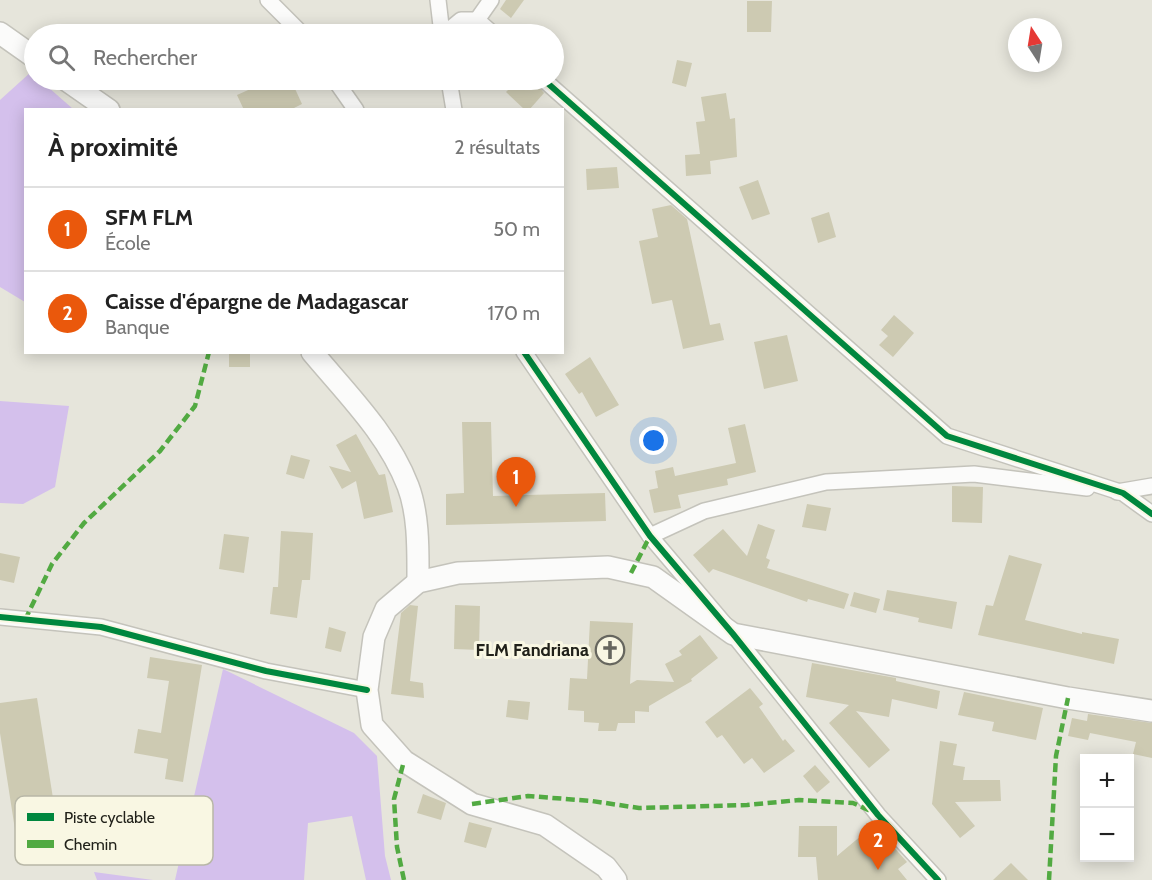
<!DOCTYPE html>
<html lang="fr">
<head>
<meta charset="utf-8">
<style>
	:root { --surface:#fff; --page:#f6f6f6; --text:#222; --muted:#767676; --line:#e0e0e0; --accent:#ea580c }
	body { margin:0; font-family:Cabin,sans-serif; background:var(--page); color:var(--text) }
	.controls { position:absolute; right:18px; bottom:18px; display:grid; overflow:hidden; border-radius:0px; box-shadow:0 3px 15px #0003 }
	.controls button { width:54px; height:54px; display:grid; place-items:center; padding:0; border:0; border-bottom:2px solid var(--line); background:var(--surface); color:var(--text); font:30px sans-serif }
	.compass { position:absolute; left:1008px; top:18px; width:54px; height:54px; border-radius:50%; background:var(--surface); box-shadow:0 3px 15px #0003; rotate:348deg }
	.you { position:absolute; left:654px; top:441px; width:21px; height:21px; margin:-15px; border:4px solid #fff; border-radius:50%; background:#1a73e8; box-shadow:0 0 0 9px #1a73e833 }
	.badge { display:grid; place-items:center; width:39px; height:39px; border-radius:50%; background:var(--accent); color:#fff; font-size:20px; font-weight:700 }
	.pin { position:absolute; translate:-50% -50px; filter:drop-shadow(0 2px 3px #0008) }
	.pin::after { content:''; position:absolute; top:32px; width:21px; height:18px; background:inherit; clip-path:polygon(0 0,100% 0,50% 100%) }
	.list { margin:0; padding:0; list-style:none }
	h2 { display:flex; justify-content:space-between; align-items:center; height:78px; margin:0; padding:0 24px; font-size:26px }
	h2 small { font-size:20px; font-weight:400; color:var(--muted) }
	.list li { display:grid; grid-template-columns:39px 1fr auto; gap:18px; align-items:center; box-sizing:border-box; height:84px; padding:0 24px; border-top:2px solid var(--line) }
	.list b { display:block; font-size:22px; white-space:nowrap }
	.list p { margin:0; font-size:20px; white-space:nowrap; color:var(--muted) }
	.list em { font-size:20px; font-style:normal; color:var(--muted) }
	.icon { flex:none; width:33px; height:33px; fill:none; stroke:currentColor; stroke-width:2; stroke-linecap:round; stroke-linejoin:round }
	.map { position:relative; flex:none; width:1152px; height:880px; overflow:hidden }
	.search { position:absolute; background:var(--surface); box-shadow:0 3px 15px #0003; left:24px; top:24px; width:540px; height:66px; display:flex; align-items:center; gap:15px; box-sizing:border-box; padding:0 21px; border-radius:33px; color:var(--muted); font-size:22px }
	.panel { position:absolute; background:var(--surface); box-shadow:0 3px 15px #0003; left:24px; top:108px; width:540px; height:246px; border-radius:0px }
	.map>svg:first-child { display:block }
	.forest { fill:#d4c0ec }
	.building { fill:#cdcab2 }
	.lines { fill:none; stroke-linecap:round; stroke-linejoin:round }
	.street-casing { stroke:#c4c3bb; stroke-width:18 }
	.secondary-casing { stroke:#c4c3bb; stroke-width:24 }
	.street { stroke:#fbfbfa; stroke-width:15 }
	.secondary { stroke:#fbfbfa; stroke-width:21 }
	.quiet { stroke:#52aa42; stroke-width:4.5; stroke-dasharray:9 4.5; stroke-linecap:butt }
	.cycleway-casing { stroke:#f9f7e3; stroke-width:10 }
	.cycleway { stroke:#00873e; stroke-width:6 }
	.labels { text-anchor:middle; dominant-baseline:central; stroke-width:6; stroke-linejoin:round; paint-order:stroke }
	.poi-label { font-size:18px; font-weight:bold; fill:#21211a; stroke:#f9f7e3; text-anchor:end }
	.key { fill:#f9f7e3; stroke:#b8b7a7; stroke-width:1.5 }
	.key-label { font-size:16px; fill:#21211a }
</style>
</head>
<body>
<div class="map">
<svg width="1152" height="880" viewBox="0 0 1152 880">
	<rect width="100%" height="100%" fill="#e6e5db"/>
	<g class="forest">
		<polygon points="31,72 34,80 40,80 73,109 26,110 25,302 0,287 0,100"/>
		<polygon points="0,401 69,406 55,487 23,504 0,503"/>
		<polygon points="223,669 354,733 377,756 385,856 391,880 366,880 352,816 308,823 304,880 175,880"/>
		<polygon points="94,872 153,880 97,880"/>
	</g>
	<g class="building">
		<polygon points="506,0 524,0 511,18 500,9"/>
		<polygon points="747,1 772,1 771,32 747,32"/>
		<polygon points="677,60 692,63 686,87 672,83"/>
		<polygon points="271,80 291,80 302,104 290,110 244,110 237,95"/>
		<polygon points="518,80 534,80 544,93 529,110 525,110 506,92"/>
		<polygon points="726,93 730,119 735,118 737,157 710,161 711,174 686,176 685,155 700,154 696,122 705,121 701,97"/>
		<polygon points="617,167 619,188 587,190 586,169"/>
		<polygon points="758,180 770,214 752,220 739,187"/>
		<polygon points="671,205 687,219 710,325 720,323 724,340 683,349 672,300 652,304 639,241 658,237 652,209"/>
		<polygon points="829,212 836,237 818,243 811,218"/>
		<polygon points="894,315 914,333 893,357 879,345 888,336 881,330"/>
		<polygon points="787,335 798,381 764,389 754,342"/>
		<rect x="229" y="352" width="21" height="15"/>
		<polygon points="590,357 619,405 596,417 582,392 579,394 565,374"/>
		<polygon points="462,422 491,422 493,496 605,493 606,521 446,525 446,494 464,493"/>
		<polygon points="745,424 756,472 727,479 728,485 678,495 681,508 654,513 649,490 658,488 655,471 673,467 675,476 736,463 728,428"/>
		<polygon points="356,434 379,475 385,474 393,512 364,519 356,481 342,489 329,466 351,472 336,445"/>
		<polygon points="291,455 310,460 304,479 286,474"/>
		<polygon points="952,486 983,487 982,523 952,522"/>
		<polygon points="807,504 831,508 826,531 802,527"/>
		<polygon points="758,524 775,530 766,558 770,560 767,568 849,594 844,609 808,599 807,602 713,569 709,573 693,555 723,529 747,556"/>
		<polygon points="281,531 313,533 310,580 302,580 297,618 270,614 273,587 278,587"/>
		<polygon points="224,534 249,537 244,573 219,569"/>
		<polygon points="0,553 20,557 14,583 0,580"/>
		<polygon points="1009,555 1042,564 1025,620 1082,634 1082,632 1119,639 1114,664 978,635 986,605 993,606"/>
		<polygon points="887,590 957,602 952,629 918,622 919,618 883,610"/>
		<polygon points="854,592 880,599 876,613 850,606"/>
		<polygon points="410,605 418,606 410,681 423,683 424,698 391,694 401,613"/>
		<polygon points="455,605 480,606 479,650 454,649"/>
		<polygon points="590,621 633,623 630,684 637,680 674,682 665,664 682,655 679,651 700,635 718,658 691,679 692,681 649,706 649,712 635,711 635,723 618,723 616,731 598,731 599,723 584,722 584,711 568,710 570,678 587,679"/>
		<polygon points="329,627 346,632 341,652 325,648"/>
		<polygon points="150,657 202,665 183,782 165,779 168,759 134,753 138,729 161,733 169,681 147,678"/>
		<polygon points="812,663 896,678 896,681 940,691 937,709 892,699 889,717 856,711 890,750 869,768 829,723 849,705 806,697"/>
		<polygon points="750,688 763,704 759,707 783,741 785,739 795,751 764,773 752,758 744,764 722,735 717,738 705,722"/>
		<polygon points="964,692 1043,708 1036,740 992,731 994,722 958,715"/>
		<polygon points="37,698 60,842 18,849 0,733 0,703"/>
		<polygon points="508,700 530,702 528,720 506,717"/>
		<polygon points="1088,714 1152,723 1152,758 1133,754 1136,742 1090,733 1088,740 1068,736 1072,718 1087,721"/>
		<polygon points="940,741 957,744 953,765 965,767 963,780 1000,780 1001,801 955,802 975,826 960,838 932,804"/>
		<polygon points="815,765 830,782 817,793 803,776"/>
		<polygon points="423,794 446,803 441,820 417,813"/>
		<polygon points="469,822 492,828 486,848 464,842"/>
		<polygon points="874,825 907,862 898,869 907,880 818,880 816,857 798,857 799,826 837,826 837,856"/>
		<polygon points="1011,863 1028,880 993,880"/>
	</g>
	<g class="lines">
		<g class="street-casing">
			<g id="street">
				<polyline points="268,0 302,34"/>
				<polyline points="438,0 442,34"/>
				<polyline points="477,20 491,0"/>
				<polyline points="444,34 461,20 477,20 493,34"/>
				<polyline points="335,80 356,110"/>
				<polyline points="449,80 454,110"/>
				<polyline points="544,80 947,436 1123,493 1152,514"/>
				<polyline points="524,352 650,536 733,634 878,815 938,880"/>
				<polyline points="1117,492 1152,486"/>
				<polyline points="650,536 704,511 826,482 974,474 1087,488"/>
				<polyline points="0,617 101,627 266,671 367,690"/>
			</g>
		</g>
		<g class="secondary-casing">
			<g id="secondary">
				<polyline points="0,33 34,57"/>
				<polyline points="66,80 109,110"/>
				<path d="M312,352c36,43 76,82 96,134 11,29 10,65 10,96"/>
				<polyline points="616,880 606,867 545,825 472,804 404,761 372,725 367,690 374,637 386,609 418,582 458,573 608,567 653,577 733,634 1068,698 1152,711"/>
			</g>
		</g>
		<use href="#street" class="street"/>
		<use href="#secondary" class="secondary"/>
		<g class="quiet">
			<polyline points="631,573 650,536"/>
			<polyline points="25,620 52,564 84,523 160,451 195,406 209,352"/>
			<polyline points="472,804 528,796 592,801 639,808 747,805 799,800 853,803 873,812"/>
			<polyline points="404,880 397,847 394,799 404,761"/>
			<polyline points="1049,880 1056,756 1068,698"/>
		</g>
		<g class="cycleway-casing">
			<g id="cycleway">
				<polyline points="544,80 947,436 1123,493 1152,514"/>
				<polyline points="524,352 650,536 733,634 878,815 938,880"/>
				<polyline points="0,617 101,627 266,671 367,690"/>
			</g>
		</g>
		<use href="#cycleway" class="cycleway"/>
	</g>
	<defs>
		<g id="church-ring" transform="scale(1.5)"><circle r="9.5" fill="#f9f7e3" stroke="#66665e" stroke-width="1.5"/><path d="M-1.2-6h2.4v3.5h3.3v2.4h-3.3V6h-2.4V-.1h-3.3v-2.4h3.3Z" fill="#66665e"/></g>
	</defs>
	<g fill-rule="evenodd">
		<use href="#church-ring" x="610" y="650"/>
	</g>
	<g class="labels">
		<g class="poi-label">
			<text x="589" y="650">FLM Fandriana</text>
		</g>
	</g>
	<rect x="15" y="796" width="198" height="69" rx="9" class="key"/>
	<rect x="27" y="813" width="27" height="8" fill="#00873e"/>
	<rect x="27" y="840" width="27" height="8" fill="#52aa42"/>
	<g class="key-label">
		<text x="64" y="823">Piste cyclable</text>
		<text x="64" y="850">Chemin</text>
	</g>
</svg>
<div class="controls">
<button>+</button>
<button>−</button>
</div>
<svg class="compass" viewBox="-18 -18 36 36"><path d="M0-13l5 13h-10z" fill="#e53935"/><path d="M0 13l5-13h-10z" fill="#767676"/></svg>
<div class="you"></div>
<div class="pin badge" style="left:516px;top:507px">1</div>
<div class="pin badge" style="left:878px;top:870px">2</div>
<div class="search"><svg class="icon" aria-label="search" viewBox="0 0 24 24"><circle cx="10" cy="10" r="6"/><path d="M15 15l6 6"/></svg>Rechercher</div>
<section class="panel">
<h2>À proximité<small>2 résultats</small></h2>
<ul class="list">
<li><span class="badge">1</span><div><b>SFM FLM</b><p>École</p></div><em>50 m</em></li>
<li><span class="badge">2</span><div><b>Caisse d'épargne de Madagascar</b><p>Banque</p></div><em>170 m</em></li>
</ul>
</section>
</div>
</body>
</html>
